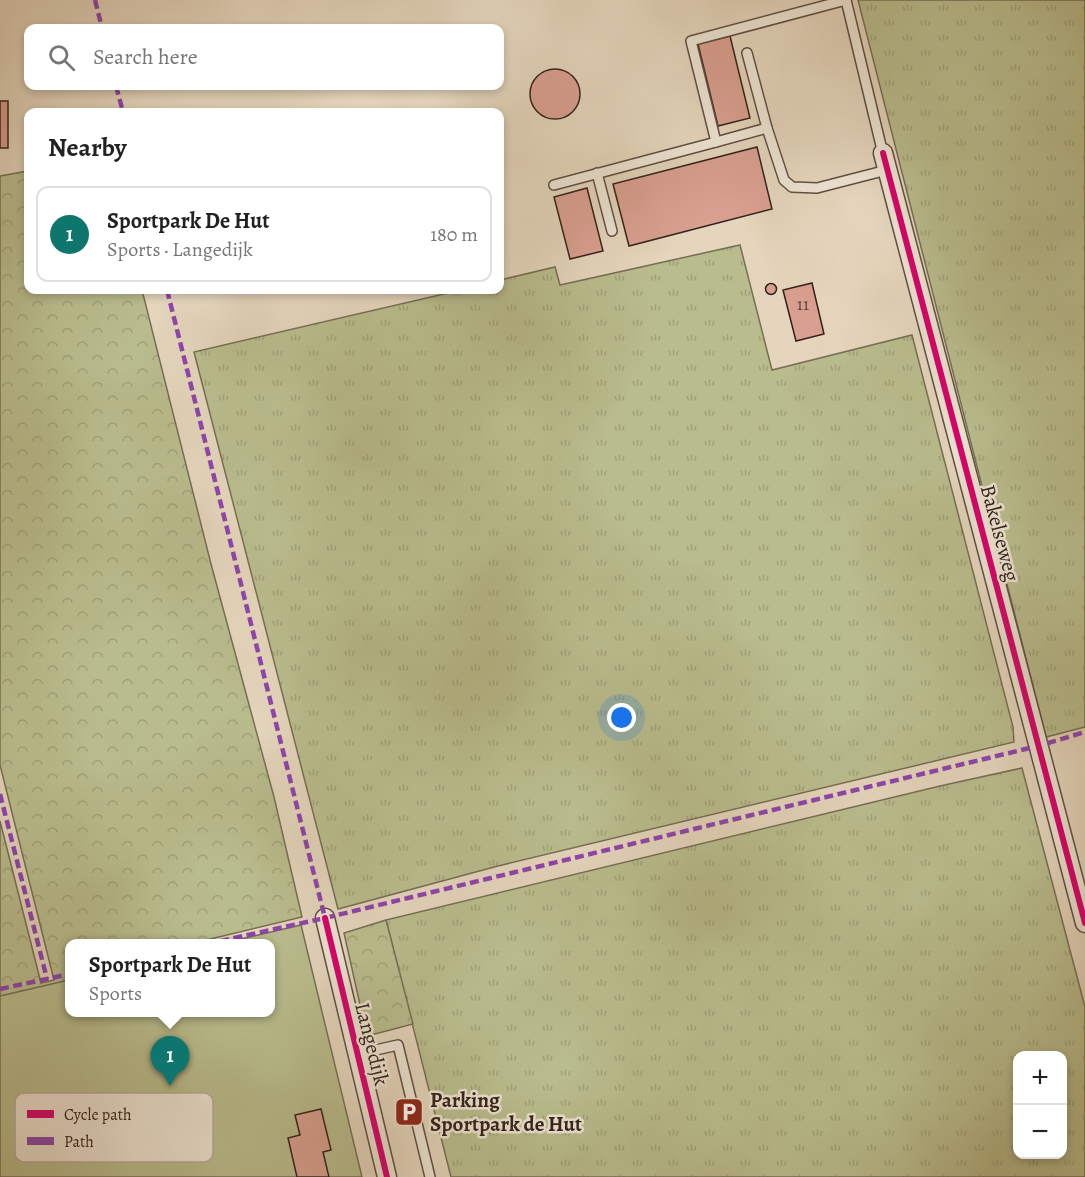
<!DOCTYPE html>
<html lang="en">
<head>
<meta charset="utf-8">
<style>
	:root { --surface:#fff; --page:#f2f2f2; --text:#222; --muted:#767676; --line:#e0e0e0; --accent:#0f766e }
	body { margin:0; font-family:Alegreya,serif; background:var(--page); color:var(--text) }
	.controls { position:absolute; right:18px; bottom:18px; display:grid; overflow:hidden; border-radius:12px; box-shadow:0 3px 9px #0003 }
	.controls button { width:54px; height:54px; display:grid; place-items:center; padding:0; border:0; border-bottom:2px solid var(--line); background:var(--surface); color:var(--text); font:30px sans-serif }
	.you { position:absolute; left:622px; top:718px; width:21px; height:21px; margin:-15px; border:4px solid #fff; border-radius:50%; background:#1a73e8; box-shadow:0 0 0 9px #1a73e833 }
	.badge { display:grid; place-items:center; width:39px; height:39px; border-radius:50%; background:var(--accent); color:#fff; font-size:20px; font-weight:700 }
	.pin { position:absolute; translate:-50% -50px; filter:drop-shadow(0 2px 3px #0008) }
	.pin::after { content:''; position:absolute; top:32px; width:21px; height:18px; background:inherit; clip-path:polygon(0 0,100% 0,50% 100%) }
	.popup { position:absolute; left:65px; top:939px; width:210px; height:78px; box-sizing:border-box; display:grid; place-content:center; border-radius:12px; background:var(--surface); filter:drop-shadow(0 2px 4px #0005); font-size:20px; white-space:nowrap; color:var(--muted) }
	.popup b { font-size:22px; color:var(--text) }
	.popup::after { content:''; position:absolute; left:50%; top:100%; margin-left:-12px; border:12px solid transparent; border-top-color:var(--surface) }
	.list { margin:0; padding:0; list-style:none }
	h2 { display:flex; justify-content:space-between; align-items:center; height:78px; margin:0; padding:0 24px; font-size:26px }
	h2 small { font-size:20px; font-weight:400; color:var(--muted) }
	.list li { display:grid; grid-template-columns:39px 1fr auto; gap:18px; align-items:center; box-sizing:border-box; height:96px; margin:0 12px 12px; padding:0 12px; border:2px solid var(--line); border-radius:12px }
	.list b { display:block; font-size:22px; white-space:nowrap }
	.list p { margin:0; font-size:20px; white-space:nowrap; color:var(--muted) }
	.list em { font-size:20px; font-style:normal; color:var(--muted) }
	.icon { flex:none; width:33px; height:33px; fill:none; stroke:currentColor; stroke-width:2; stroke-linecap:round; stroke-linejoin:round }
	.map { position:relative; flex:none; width:1085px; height:1177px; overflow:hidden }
	.search { position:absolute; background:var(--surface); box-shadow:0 3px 9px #0003; left:24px; top:24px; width:480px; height:66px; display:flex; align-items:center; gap:15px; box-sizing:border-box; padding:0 21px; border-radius:12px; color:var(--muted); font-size:22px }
	.panel { position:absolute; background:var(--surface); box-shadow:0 3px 9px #0003; left:24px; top:108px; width:480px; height:186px; border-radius:12px }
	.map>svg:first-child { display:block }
	.grass { fill:url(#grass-tufts); stroke:#766f54; stroke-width:1.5; fill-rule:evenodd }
	.forest { fill:url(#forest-crowns); stroke:#766f54; stroke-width:1.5 }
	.park { fill:#b9bc8d; stroke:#766f54; stroke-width:1.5 }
	.building { fill:#d99f90; stroke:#32221b; stroke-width:1.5 }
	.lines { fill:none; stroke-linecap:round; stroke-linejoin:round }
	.lane-casing { stroke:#5e4f43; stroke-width:12 }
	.street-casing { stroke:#5e4f43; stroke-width:21 }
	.lane { stroke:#ede4d3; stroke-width:9 }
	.street { stroke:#ede4d3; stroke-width:18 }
	.quiet { stroke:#8e44ad; stroke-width:4.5; stroke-dasharray:9 4.5; stroke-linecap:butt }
	.cycleway-casing { stroke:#ede4d3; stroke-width:10 }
	.cycleway { stroke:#d6006c; stroke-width:6 }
	.labels { text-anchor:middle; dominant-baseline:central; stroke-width:5; stroke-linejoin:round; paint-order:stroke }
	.number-label { font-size:18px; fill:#5c4138 }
	.street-label { font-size:21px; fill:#32221b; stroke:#ede4d3 }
	.poi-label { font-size:21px; font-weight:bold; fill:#32221b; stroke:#ede4d3; text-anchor:start }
	.key { fill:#ede4d3; stroke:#b5aa9c; stroke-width:1.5 }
	.key-label { font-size:16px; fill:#32221b }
</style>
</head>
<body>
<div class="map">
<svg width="1085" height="1177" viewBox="0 0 1085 1177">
	<defs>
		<pattern id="grass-tufts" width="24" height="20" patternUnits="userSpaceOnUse" patternTransform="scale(1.5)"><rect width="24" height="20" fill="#b9bc8d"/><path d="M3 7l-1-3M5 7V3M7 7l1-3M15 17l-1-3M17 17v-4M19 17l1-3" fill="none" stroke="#a0a179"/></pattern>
		<pattern id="forest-crowns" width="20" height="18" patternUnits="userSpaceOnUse" patternTransform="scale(1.5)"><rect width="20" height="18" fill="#b9bc8d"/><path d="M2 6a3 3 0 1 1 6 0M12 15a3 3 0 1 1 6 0" fill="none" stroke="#a0a179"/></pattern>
	</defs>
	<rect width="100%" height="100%" fill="#e4d5bc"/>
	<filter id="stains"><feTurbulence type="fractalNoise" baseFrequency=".00333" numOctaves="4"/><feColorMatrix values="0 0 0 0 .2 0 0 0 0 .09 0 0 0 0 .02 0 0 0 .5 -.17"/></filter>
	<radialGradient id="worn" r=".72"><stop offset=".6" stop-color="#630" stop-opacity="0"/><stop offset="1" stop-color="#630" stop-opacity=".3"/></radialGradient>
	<g class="grass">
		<polygon points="858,0 1085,0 1085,727 1046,737"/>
		<polygon points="740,245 772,370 912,335 1013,727 1014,742 498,866 338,909 194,352 461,290 500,290 500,280 555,267 560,285"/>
		<path d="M1022,768l63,239v170h-634l-65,-257 554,-134zM1018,1056h44v98h-44z"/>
	</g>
	<g class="forest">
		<polygon points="28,171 28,290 142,290 211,564 274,797 302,917 194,943 70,944 70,1012 164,1012 0,1054 0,821 41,983 54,980 0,765 0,176"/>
		<polygon points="386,920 413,1024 367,1036 344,933"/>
	</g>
	<polygon class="park" points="301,925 362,1177 0,1177 0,996 69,980 70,1012 270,1012 270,944 224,943"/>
	<g class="building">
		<polygon points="730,36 750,118 718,126 698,44"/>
		<circle cx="555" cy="94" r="25"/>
		<rect x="0" y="101" width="8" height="47"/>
		<polygon points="757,147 772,209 629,246 613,184"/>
		<polygon points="587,188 603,251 570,259 554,197"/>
		<polygon points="812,283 824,334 796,341 783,290"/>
		<circle cx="771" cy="289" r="5.5"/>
		<polygon points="321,1109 331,1150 323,1152 329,1177 297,1177 288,1138 300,1135 295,1115"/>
	</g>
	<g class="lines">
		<g class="lane-casing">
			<g id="lane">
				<polyline points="846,0 883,154"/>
				<polyline points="747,53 767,128 784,180 792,187 817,188 887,170"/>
				<polyline points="716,142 767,128"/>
				<polyline points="597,173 612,231"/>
				<polyline points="554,185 716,142 691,41 846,0"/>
				<polyline points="358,1054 398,1045 430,1177"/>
			</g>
		</g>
		<g class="street-casing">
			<g id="street">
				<polyline points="883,153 1085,923"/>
				<polyline points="325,918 387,1177"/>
			</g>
		</g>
		<use href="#lane" class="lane"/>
		<use href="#street" class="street"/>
		<g class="quiet">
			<polyline points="95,0 102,28"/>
			<polyline points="116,86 123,112"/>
			<polyline points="167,290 325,918"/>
			<polyline points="0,794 47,979"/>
			<polyline points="207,944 325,918 1038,746 1085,732"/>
			<polyline points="0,989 70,974"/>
		</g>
		<g class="cycleway-casing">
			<g id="cycleway">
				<polyline points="883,153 1085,923"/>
				<polyline points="325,918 387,1177"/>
			</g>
		</g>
		<use href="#cycleway" class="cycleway"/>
	</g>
	<defs>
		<g id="parking-square" transform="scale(1.5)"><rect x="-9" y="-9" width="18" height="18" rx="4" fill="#8f2418" stroke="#ede4d3"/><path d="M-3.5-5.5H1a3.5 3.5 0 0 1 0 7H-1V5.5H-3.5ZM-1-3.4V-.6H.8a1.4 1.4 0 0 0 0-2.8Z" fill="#fff"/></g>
	</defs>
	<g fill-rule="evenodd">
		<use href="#parking-square" x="409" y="1112"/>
	</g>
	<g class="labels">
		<g class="number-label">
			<text x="803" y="304">11</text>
		</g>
		<g class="street-label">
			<text transform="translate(1000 533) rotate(75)">Bakelseweg</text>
			<text transform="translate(372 1044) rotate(76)">Langedijk</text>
		</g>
		<g class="poi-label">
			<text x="430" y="1100">Parking<tspan x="430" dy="24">Sportpark de Hut</tspan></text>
		</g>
	</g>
	<rect x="15" y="1093" width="198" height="69" rx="9" class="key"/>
	<rect x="27" y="1110" width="27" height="8" fill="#d6006c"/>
	<rect x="27" y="1137" width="27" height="8" fill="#8e44ad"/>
	<g class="key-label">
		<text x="64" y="1120">Cycle path</text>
		<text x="64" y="1147">Path</text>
	</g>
	<rect width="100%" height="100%" filter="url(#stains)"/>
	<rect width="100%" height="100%" fill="url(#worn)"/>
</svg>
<div class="controls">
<button>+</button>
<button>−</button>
</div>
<div class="you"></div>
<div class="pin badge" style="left:170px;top:1086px">1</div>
<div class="popup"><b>Sportpark De Hut</b>Sports</div>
<div class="search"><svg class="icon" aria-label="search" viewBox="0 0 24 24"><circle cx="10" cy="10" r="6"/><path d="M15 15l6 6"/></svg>Search here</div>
<section class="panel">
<h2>Nearby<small></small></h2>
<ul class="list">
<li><span class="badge">1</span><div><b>Sportpark De Hut</b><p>Sports · Langedijk</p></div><em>180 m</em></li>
</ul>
</section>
</div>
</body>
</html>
